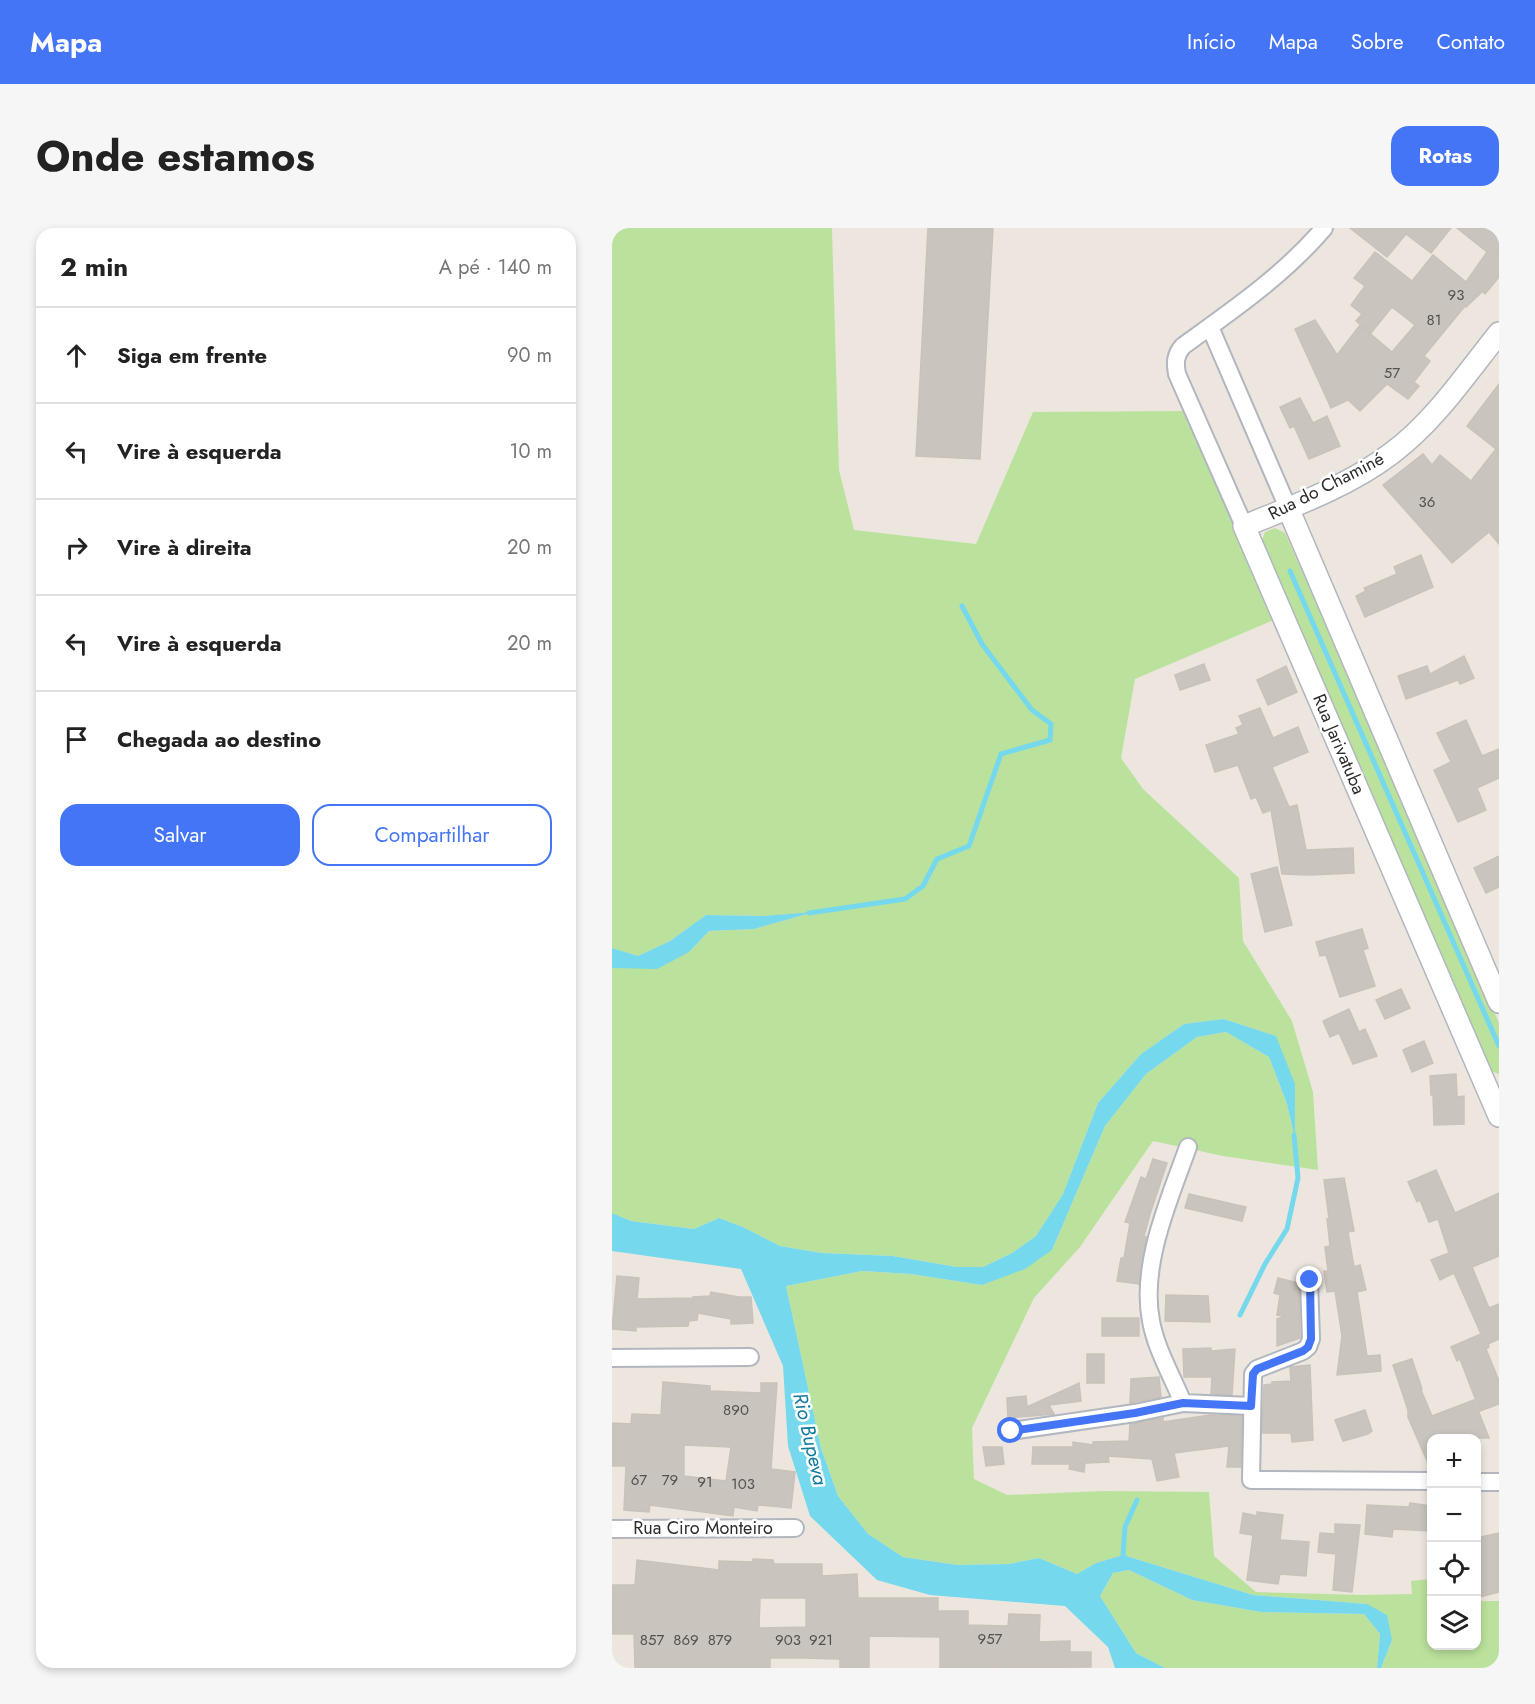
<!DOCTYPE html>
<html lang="pt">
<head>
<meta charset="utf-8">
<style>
	:root { --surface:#fff; --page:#f6f6f6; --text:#222; --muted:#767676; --line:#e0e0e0; --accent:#4375f6 }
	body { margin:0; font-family:Jost,sans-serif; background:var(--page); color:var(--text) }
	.controls { position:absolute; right:18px; bottom:18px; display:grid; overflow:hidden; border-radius:12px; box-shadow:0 3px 9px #0003 }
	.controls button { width:54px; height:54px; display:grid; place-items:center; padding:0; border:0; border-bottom:2px solid var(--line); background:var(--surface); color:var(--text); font:30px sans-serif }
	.stop { position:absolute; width:18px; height:18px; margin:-14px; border:4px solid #4375f6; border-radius:50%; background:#fff }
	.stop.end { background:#4375f6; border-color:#fff; box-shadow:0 2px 6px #0008 }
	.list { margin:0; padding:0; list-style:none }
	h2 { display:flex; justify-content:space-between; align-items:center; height:78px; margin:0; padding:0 24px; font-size:26px }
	h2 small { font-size:20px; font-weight:400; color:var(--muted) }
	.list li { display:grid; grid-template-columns:39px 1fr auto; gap:18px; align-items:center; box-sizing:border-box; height:96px; padding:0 24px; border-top:2px solid var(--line) }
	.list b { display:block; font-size:22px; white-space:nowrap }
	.list em { font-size:20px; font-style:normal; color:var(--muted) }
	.actions { display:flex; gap:12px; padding:18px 24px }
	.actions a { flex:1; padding:14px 0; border:2px solid var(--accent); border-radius:18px; text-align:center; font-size:21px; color:var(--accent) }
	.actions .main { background:var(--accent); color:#fff }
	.icon { flex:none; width:33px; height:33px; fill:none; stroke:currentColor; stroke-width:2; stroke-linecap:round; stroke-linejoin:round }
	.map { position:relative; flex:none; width:887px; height:1440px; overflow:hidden; border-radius:18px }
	header { display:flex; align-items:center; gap:36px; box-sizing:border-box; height:84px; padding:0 30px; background:var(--accent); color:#fff }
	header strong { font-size:28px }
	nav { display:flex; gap:33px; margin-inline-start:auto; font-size:21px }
	.intro { display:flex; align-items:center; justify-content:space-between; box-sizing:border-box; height:144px; padding:0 36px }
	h1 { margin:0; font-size:42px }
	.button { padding:15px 27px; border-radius:18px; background:var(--accent); color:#fff; font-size:21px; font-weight:700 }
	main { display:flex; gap:36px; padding:0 36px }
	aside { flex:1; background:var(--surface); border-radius:18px; box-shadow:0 3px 9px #0003 }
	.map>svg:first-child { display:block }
	.green { fill:#bbe29d }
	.water { fill:#75d8ec }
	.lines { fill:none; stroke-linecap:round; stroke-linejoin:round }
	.stream { stroke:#75d8ec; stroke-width:5 }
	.building { fill:#c9c4bd; stroke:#c9c2b8; stroke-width:1.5; fill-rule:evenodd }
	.minor-casing { stroke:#b2b6bf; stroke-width:20 }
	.tertiary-casing { stroke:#b2b6bf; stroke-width:24 }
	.minor { stroke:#fff; stroke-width:16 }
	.tertiary { stroke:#fff; stroke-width:21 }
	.route { stroke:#4375f6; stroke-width:8 }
	.labels { text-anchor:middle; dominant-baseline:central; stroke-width:5; stroke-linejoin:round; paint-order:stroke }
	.number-label { font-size:15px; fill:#535250 }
	.street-label { font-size:18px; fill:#2c2c2c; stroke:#fff }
	.water-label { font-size:20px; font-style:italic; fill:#11799c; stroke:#fff }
</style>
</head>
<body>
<header>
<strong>Mapa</strong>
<nav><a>Início</a><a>Mapa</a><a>Sobre</a><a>Contato</a></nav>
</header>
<div class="intro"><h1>Onde estamos</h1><a class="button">Rotas</a></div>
<main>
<aside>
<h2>2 min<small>A pé · 140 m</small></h2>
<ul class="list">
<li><svg class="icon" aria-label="ahead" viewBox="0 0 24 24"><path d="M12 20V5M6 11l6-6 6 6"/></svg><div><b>Siga em frente</b></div><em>90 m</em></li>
<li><svg class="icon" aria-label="left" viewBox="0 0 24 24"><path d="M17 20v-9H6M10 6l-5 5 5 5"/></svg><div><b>Vire à esquerda</b></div><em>10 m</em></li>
<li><svg class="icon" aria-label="right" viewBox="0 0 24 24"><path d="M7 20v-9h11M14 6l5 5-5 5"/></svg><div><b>Vire à direita</b></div><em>20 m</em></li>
<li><svg class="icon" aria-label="left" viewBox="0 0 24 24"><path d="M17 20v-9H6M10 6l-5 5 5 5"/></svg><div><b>Vire à esquerda</b></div><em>20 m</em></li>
<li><svg class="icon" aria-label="arrive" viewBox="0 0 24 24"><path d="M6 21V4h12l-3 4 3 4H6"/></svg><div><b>Chegada ao destino</b></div></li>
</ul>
<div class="actions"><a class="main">Salvar</a><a>Compartilhar</a></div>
</aside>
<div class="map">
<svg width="887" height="1440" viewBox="0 0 887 1440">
	<rect width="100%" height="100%" fill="#ede6df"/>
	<g class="green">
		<polygon points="0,0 220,0 227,242 242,302 364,316 421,184 572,183 662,392 523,451 509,530 531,561 627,650 631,713 680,793 701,864 706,942 611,928 541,913 468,1019 422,1070 360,1200 362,1251 395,1267 491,1263 597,1264 602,1328 644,1364 751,1367 800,1366 799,1353 819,1351 820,1418 864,1418 865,1373 887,1373 887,1440 769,1440 780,1412 755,1376 641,1367 511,1327 484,1335 465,1346 427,1330 397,1336 346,1337 291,1329 256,1306 226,1268 209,1220 174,1058 250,1043 299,1046 370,1057 440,1022 493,898 534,846 585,809 614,804 657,829 675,876 682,907 663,808 612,791 572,796 529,826 486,875 451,966 424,1008 400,1025 371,1039 345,1039 281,1028 210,1025 168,1018 131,999 107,990 82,1001 19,993 0,985 0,740 77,724 97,703 142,701 198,685 151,688 94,687 58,713 26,728 0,720"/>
		<polygon points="663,300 673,305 687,336 887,795 887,846 879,843 874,835 649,315 653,304"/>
		<polygon points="517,1342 580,1372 649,1384 752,1386 768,1406 765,1440 553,1440 524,1425 488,1368 501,1345"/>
	</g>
	<g class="water">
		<polygon points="202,684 142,701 97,703 77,724 45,741 0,740 0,720 26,728 58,713 94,687 151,688"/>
		<polygon points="612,791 664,808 683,856 683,911 675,876 657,829 614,804 585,809 534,846 493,898 440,1022 413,1041 370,1057 299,1046 250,1043 174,1058 209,1220 226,1268 256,1306 291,1329 346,1337 397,1336 427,1330 465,1346 484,1335 511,1327 641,1367 755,1376 775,1387 780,1412 769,1440 765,1440 768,1406 752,1386 649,1384 580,1372 517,1342 501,1345 488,1368 524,1425 553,1440 503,1440 496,1419 453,1378 318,1367 265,1352 198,1288 176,1218 171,1138 129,1041 0,1023 0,985 19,993 82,1001 107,990 131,999 168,1018 210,1025 281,1028 345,1039 371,1039 400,1025 424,1008 451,966 486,875 529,826 572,796"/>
	</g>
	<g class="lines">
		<g class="stream">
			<polyline points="678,343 887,818"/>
			<polyline points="197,685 293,671 311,658 325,631 357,618 389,526 438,512 439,496 420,482 370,416 350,378"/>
			<polyline points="628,1087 653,1036 675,1001 686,950 682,907"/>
			<polyline points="514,1331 511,1327 513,1299 525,1272"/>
		</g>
	</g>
	<g class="building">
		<polygon points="316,0 381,0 368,231 304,228"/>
		<polygon points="738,0 839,0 819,25 794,6 775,29"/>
		<polygon points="845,0 887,0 887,49 873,66 871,63 854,79 853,78 812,128 818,133 802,154 807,158 796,171 775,156 748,183 736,172 719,180 683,101 703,92 725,127 748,97 780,124 803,97 780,79 759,105 744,93 750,86 739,77 753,58 742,50 763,24 800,53 821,27 854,54 875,24"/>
		<polygon points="887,156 887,316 877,304 840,335 771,257 811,226 820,237 828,227 859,253 884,221 855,198"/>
		<polygon points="688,170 701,195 715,188 728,218 697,231 682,198 678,200 668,179"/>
		<polygon points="809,327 821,359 753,389 744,368 754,363 752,360 785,346 782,339"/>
		<polygon points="852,428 862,450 848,456 846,452 794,471 786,448 815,438 818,446"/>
		<polygon points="592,436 598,452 568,462 563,447"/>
		<polygon points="674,438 685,464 656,477 645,452"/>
		<polygon points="648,480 661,510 686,499 696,524 660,539 677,579 685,577 694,622 741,620 742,645 698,647 670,646 659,582 651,585 644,569 639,571 626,537 603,544 594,517 627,506 624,500 631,497 627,488"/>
		<polygon points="854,492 870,528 887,521 887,550 865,560 874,582 846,594 822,542 839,534 825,505"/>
		<polygon points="887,628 887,659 874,665 862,640"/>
		<polygon points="665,639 680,697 653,704 639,646"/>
		<polygon points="750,701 756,720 751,722 763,758 728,769 714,727 708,728 704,714"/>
		<polygon points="789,761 798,780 773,791 764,772"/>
		<polygon points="737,781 747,804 753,801 765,828 741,836 727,805 718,809 711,793"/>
		<polygon points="812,813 821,835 800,844 791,822"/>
		<polygon points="844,846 845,869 852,868 852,896 822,897 821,867 819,867 818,848"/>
		<polygon points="541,931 555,935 538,986 532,1008 535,1009 527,1056 505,1053 509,1030 512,1030 518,995 513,994 529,949 534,951"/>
		<polygon points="824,942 843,985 887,965 887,1028 860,1039 877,1080 887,1076 887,1111 876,1116 877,1119 874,1121 887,1153 887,1176 868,1183 848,1131 845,1133 839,1119 869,1106 842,1045 828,1052 819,1032 837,1025 826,991 817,994 808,972 805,974 796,954"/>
		<polygon points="732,950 742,1003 736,1004 742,1039 748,1037 754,1062 745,1064 755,1128 768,1127 769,1143 725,1147 730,1108 723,1063 715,1064 712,1043 716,1043 713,1019 718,1018 715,991 717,991 712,952"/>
		<polygon points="577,966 634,979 630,993 573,980"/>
		<polygon points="5,1048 27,1050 25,1071 81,1070 81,1069 98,1068 99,1064 127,1069 139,1069 141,1095 119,1096 119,1091 86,1085 85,1092 77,1093 76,1098 24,1099 24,1103 0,1101"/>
		<polygon points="666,1050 687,1055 688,1110 665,1118 665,1091 673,1088 665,1087 668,1067 662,1065"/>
		<polygon points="554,1067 596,1068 598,1094 553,1093"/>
		<rect x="490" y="1090" width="37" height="18"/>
		<polygon points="599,1120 599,1123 623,1121 620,1167 599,1166 600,1149 572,1149 571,1121"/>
		<rect x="475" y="1126" width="17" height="29"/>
		<polygon points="800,1131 810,1161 809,1162 820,1188 862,1172 877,1210 819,1210 819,1242 796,1189 796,1182 781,1137"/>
		<polygon points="698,1137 701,1212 680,1214 679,1205 650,1205 652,1157 660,1156 660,1154 679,1153 678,1139"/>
		<polygon points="547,1149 549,1169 518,1175 519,1151"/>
		<path d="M51,1154l47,4v5l51,2v-10h16l-6,86 24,3 -4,36 -33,-3 -1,6 -23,-4 -1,9 -83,-11 -1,7 -25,-2 2,-44h-14v-43l19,1 1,-10 29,1zM72,1217l47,2 -5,34 -42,-5z"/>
		<polygon points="467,1155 469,1173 437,1177 442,1186 396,1190 395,1170 414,1168 415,1179"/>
		<polygon points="753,1182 760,1203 756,1206 731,1213 723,1192"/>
		<polygon points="598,1187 630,1188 629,1239 615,1239 617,1218 562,1225 567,1249 545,1253 540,1231 496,1228 497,1234 473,1235 472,1244 457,1241 458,1236 420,1236 421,1219 461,1219 461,1214 481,1217 481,1214 517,1213 518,1196 551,1190 551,1194"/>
		<polygon points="371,1219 390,1219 392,1236 374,1238"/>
		<polygon points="798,1275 819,1278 819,1303 781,1301 780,1309 753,1306 755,1277 797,1279"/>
		<polygon points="645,1284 671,1287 668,1312 697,1314 694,1348 668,1346 666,1356 635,1352 641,1307 628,1305 631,1285 645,1288"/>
		<polygon points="723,1296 748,1297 740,1364 721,1362 724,1326 706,1324 708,1305 723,1306"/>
		<polygon points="887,1305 887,1364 864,1370 864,1310"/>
		<path d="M141,1331l20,1 1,4h48v12l35,-2 1,24h80v13h30v14l40,1 1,-12 31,1 -1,27 31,-1v11h21v15l-151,1v-31l-71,-1v32h-29v-9l-36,-1h-34v10h-135l-1,-34h-22v-49h23l2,-25 82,10v-9l34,1zM148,1370h46v29l-47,1z"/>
	</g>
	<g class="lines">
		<g class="minor-casing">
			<g id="minor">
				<polyline points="598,99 676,280"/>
				<path d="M632,298l-67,-152c-2,-11 -2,-19 6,-28 50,-36 101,-71 141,-118"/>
				<path d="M576,919c-19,53 -48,118 -37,174 5,28 21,55 32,82l68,3"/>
				<polyline points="697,1052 699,1111 696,1119 691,1123 645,1141 641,1146 639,1252 820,1253"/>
				<polyline points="0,1130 138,1129"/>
				<polyline points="399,1203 523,1185 571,1175"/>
				<polyline points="864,1254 887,1254"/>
				<polyline points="0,1301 183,1300"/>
			</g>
		</g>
		<g class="tertiary-casing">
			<g id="tertiary">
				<path d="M887,105c-33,41 -64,88 -107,120 -43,33 -98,53 -148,73l255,590"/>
				<polyline points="676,280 887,774"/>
			</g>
		</g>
		<use href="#minor" class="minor"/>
		<use href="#tertiary" class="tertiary"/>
	</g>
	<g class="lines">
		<polyline class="route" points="399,1203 523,1185 571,1175 639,1178 641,1146 645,1141 691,1123 696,1119 699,1111 698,1052"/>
	</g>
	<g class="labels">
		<g class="number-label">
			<text x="844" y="67">93</text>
			<text x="822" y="92">81</text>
			<text x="780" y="145">57</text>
			<text x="815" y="274">36</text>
			<text x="124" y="1182">890</text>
			<text x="27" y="1252">67</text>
			<text x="58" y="1252">79</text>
			<text x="93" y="1254">91</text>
			<text x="131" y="1256">103</text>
			<text x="378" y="1411">957</text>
			<text x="40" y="1412">857</text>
			<text x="74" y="1412">869</text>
			<text x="108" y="1412">879</text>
			<text x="176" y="1412">903</text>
			<text x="209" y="1412">921</text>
		</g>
		<g class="street-label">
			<text transform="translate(714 258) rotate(-27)">Rua do Chaminé</text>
			<text transform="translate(727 516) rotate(67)">Rua Jarivatuba</text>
			<text x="91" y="1300">Rua Ciro Monteiro</text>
		</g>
		<g class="water-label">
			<text transform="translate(198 1211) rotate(77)">Rio Bupeva</text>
		</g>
	</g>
</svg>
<div class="controls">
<button>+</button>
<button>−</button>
<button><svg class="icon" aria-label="locate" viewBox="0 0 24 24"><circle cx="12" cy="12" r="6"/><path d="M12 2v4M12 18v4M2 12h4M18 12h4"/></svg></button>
<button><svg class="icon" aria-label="layers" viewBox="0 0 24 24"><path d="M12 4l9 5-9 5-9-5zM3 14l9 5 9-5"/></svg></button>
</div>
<div class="stop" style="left:399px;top:1203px"></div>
<div class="stop end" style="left:698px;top:1052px"></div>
</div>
</main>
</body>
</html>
